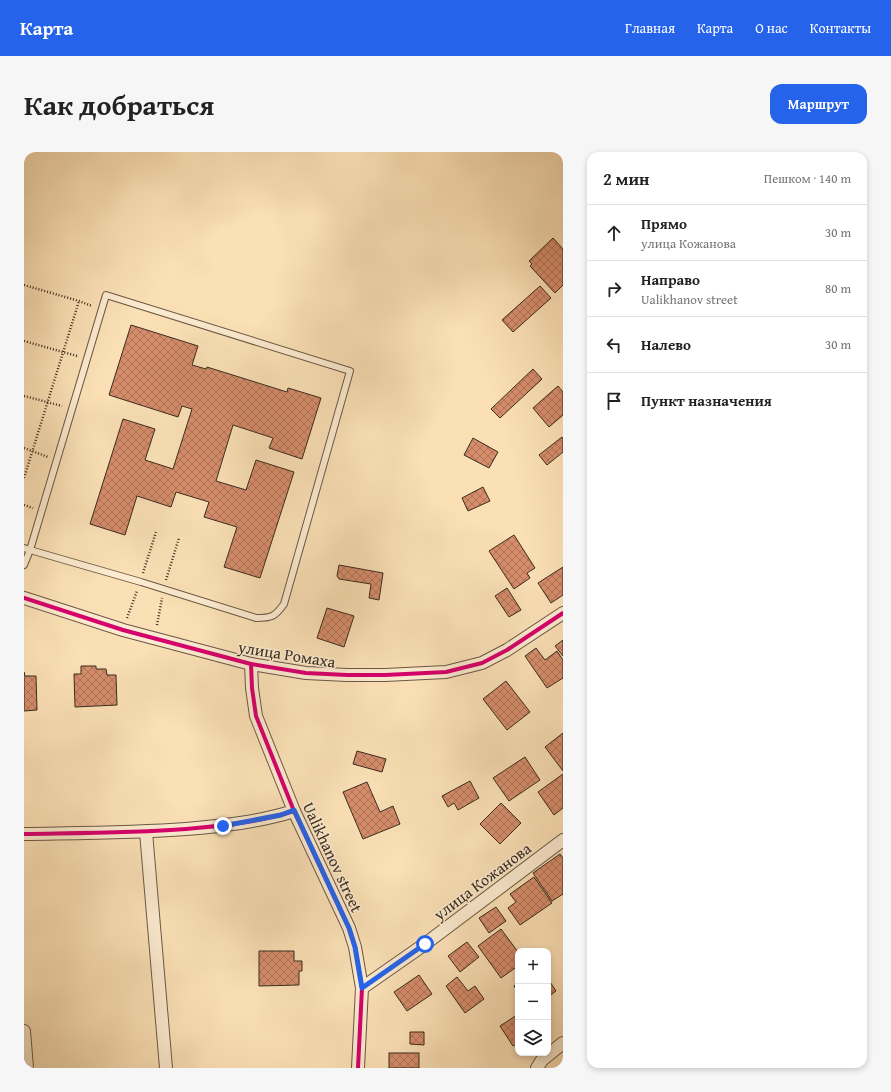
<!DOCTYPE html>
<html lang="ru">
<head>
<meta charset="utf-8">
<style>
	:root { --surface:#fff; --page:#f6f6f6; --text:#222; --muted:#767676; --line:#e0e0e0; --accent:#2563eb }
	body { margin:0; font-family:"Gentium Book Plus",serif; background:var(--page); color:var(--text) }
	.controls { position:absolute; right:12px; bottom:12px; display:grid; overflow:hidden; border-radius:8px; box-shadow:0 2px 6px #0003 }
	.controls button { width:36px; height:36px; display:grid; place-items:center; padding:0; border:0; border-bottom:1px solid var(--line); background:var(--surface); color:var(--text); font:20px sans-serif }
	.stop { position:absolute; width:12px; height:12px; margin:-9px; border:3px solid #2563eb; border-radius:50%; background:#fff }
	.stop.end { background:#2563eb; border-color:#fff; box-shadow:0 1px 4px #0008 }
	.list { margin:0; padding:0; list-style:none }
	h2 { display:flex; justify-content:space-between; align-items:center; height:52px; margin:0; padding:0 16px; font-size:17px }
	h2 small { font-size:13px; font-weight:400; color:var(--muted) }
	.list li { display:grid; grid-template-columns:26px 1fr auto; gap:12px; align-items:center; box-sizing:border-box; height:56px; padding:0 16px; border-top:1px solid var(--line) }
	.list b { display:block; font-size:15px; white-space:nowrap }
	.list p { margin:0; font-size:13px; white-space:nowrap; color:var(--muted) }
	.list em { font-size:13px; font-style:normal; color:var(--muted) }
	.icon { flex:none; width:22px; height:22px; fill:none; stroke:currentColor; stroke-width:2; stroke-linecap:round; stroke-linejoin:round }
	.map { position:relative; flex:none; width:539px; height:916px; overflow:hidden; border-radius:12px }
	header { display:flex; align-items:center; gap:24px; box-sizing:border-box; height:56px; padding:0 20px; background:var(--accent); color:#fff }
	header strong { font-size:19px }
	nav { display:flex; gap:22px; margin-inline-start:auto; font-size:14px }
	.intro { display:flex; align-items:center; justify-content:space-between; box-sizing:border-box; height:96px; padding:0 24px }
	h1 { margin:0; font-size:28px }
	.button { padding:10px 18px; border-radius:12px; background:var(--accent); color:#fff; font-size:14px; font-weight:700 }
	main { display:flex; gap:24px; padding:0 24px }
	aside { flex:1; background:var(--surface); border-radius:12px; box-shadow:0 2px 6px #0003 }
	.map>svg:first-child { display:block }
	.building { fill:url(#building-cross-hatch); stroke:#392b1e }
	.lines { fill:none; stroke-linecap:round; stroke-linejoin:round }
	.lane-casing { stroke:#6a5844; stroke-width:8 }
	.street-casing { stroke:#6a5844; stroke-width:14 }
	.path { stroke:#392b1e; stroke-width:2.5; stroke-dasharray:1 2; stroke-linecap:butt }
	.lane { stroke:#fcebd0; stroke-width:6 }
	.street { stroke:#fcebd0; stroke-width:12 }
	.cycleway-casing { stroke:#fcebd0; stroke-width:6 }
	.cycleway { stroke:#d6006c; stroke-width:4 }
	.route { stroke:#2563eb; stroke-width:5 }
	.labels { text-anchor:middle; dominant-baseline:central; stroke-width:3; stroke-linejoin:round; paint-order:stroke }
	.street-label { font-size:16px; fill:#392b1e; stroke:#fcebd0 }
</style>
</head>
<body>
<header>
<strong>Карта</strong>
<nav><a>Главная</a><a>Карта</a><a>О нас</a><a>Контакты</a></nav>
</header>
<div class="intro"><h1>Как добраться</h1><a class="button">Маршрут</a></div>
<main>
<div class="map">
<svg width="539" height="916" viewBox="0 0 539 916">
	<defs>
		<pattern id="building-cross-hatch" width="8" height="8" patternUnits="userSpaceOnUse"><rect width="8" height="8" fill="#d68d6c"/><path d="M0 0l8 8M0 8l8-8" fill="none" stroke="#af7358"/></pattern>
	</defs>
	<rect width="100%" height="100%" fill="#fbe0b6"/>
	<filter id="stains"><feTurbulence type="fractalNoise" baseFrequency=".005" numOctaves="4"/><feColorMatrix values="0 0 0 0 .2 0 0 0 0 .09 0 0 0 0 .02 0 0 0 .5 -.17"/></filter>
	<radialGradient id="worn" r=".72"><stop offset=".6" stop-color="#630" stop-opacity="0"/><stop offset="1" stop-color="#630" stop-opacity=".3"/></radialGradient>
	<g class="building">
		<polygon points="529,86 539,97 539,133 531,141 506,114 508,112 505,109"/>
		<polygon points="516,134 527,146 489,180 478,168"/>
		<polygon points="107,173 174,194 168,213 182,217 183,215 263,240 264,236 297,246 278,307 245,296 249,286 209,273 192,329 222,338 232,308 270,320 236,426 200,415 213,375 180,365 185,350 152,340 147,355 113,344 101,383 66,372 99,267 131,277 121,308 149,317 168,257 158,254 154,265 85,243"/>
		<polygon points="509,217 518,227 476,266 467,257"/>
		<polygon points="534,234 539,240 539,263 525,275 509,256"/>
		<polygon points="538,285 539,287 539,300 523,313 515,303"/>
		<polygon points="449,286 474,300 465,316 440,303"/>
		<polygon points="459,335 466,349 444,359 438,346"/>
		<polygon points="490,383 511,416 503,421 506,426 490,437 465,399"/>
		<polygon points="315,413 359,421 355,448 345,446 347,432 315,427 313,424"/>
		<polygon points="539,415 539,443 527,451 514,431"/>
		<polygon points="483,436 497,458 485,465 471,444"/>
		<polygon points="303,456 330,464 320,495 293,486"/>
		<polygon points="539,488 539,504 531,494"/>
		<polygon points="512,496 521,508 533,499 539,508 539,526 523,536 501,504"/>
		<polygon points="57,514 72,514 72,517 82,517 83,523 92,523 93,553 51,555 50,522 57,522"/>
		<polygon points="0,520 1,524 12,524 13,558 0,559"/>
		<polygon points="482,529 506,560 483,578 459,547"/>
		<polygon points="539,581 539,619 521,595"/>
		<polygon points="333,599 362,607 358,620 329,612"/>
		<polygon points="501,605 516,628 485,649 469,626"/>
		<polygon points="539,622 539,656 530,663 514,640"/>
		<polygon points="446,629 455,646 434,658 430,651 424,655 418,644"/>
		<polygon points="343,630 356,660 369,654 376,672 339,687 319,640"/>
		<polygon points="477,651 497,671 476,692 456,672"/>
		<polygon points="536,702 539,706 539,742 528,749 509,721"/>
		<polygon points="510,725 528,751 496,773 484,756 492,750 486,742"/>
		<polygon points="472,755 482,769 465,781 455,766"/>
		<polygon points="477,777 494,800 494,814 477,826 454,794"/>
		<polygon points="443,790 455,805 436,820 424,804"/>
		<polygon points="235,799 270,799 270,809 278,809 278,819 275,819 275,833 235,834"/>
		<polygon points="395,823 408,842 383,859 370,840"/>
		<polygon points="433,825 444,839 451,834 460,847 441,861 422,834"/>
		<polygon points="524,827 532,839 524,845"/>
		<polygon points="494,831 494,840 490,834"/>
		<polygon points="493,863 494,891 489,894 476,874"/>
		<polygon points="386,880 400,880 400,893 386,892"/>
		<rect x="365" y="901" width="30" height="15"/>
	</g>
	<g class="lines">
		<g class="lane-casing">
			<path id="lane" d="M0,396l6,2 111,32 115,36c15,0 19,-1 28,-14l66,-233 -244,-76 -76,255 -6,15"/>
		</g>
		<g class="street-casing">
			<g id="street">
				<polyline points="0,446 99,478 227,512 282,521 323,523 361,523 422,520 458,511 483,498 539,461"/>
				<polyline points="227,512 228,536 232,564 270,659 325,776 331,795 338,836 334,916"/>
				<polyline points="122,680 142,916"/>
				<path d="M0,682c54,-1 108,-1 162,-5 36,-3 73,-7 108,-18"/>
				<polyline points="338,836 401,792 539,688"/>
				<polyline points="0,879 3,916"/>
				<polyline points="513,916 518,908 539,891"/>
			</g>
		</g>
		<g class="path">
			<polyline points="0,133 55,149 68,154"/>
			<polyline points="0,189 53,204"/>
			<polyline points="0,244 38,254"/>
			<polyline points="0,296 24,305"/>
			<polyline points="0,326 55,149"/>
			<polyline points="0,353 9,356"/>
			<polyline points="119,421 132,380"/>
			<polyline points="142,428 155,386"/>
			<polyline points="103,466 113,439"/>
			<polyline points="133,473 138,446"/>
		</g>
		<use href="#lane" class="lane"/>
		<use href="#street" class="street"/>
		<g class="cycleway-casing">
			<g id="cycleway">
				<polyline points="0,446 99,478 227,512 282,521 323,523 361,523 422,520 458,511 483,498 539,461"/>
				<polyline points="227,512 228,536 232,564 270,659 325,776 331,795 338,836 334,916"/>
				<path d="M0,682c54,-1 108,-1 162,-5 36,-3 73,-7 108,-18"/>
			</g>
		</g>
		<use href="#cycleway" class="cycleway"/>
	</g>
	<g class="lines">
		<polyline class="route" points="199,674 257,663 270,658 325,776 331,795 338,836 401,792"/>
	</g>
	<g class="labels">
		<g class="street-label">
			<text transform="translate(263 502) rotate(9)">улица Ромаха</text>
			<text transform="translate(309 705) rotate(65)">Ualikhanov street</text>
			<text transform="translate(458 729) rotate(-37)">улица Кожанова</text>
		</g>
	</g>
	<rect width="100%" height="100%" filter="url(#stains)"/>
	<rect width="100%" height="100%" fill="url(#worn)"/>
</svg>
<div class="controls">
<button>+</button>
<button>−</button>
<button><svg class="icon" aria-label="layers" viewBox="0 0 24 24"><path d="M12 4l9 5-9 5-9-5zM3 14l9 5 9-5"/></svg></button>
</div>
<div class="stop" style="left:401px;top:792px"></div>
<div class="stop end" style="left:199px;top:674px"></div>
</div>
<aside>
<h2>2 мин<small>Пешком · 140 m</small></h2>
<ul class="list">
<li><svg class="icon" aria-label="ahead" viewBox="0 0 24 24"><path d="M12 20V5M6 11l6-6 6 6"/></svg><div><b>Прямо</b><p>улица Кожанова</p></div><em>30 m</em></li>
<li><svg class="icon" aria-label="right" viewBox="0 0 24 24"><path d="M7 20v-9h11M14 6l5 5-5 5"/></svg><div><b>Направо</b><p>Ualikhanov street</p></div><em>80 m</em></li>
<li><svg class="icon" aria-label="left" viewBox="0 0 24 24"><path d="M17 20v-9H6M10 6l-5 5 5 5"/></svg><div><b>Налево</b></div><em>30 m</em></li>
<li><svg class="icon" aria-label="arrive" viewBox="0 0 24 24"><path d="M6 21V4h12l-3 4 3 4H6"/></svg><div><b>Пункт назначения</b></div></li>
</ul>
</aside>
</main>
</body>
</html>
